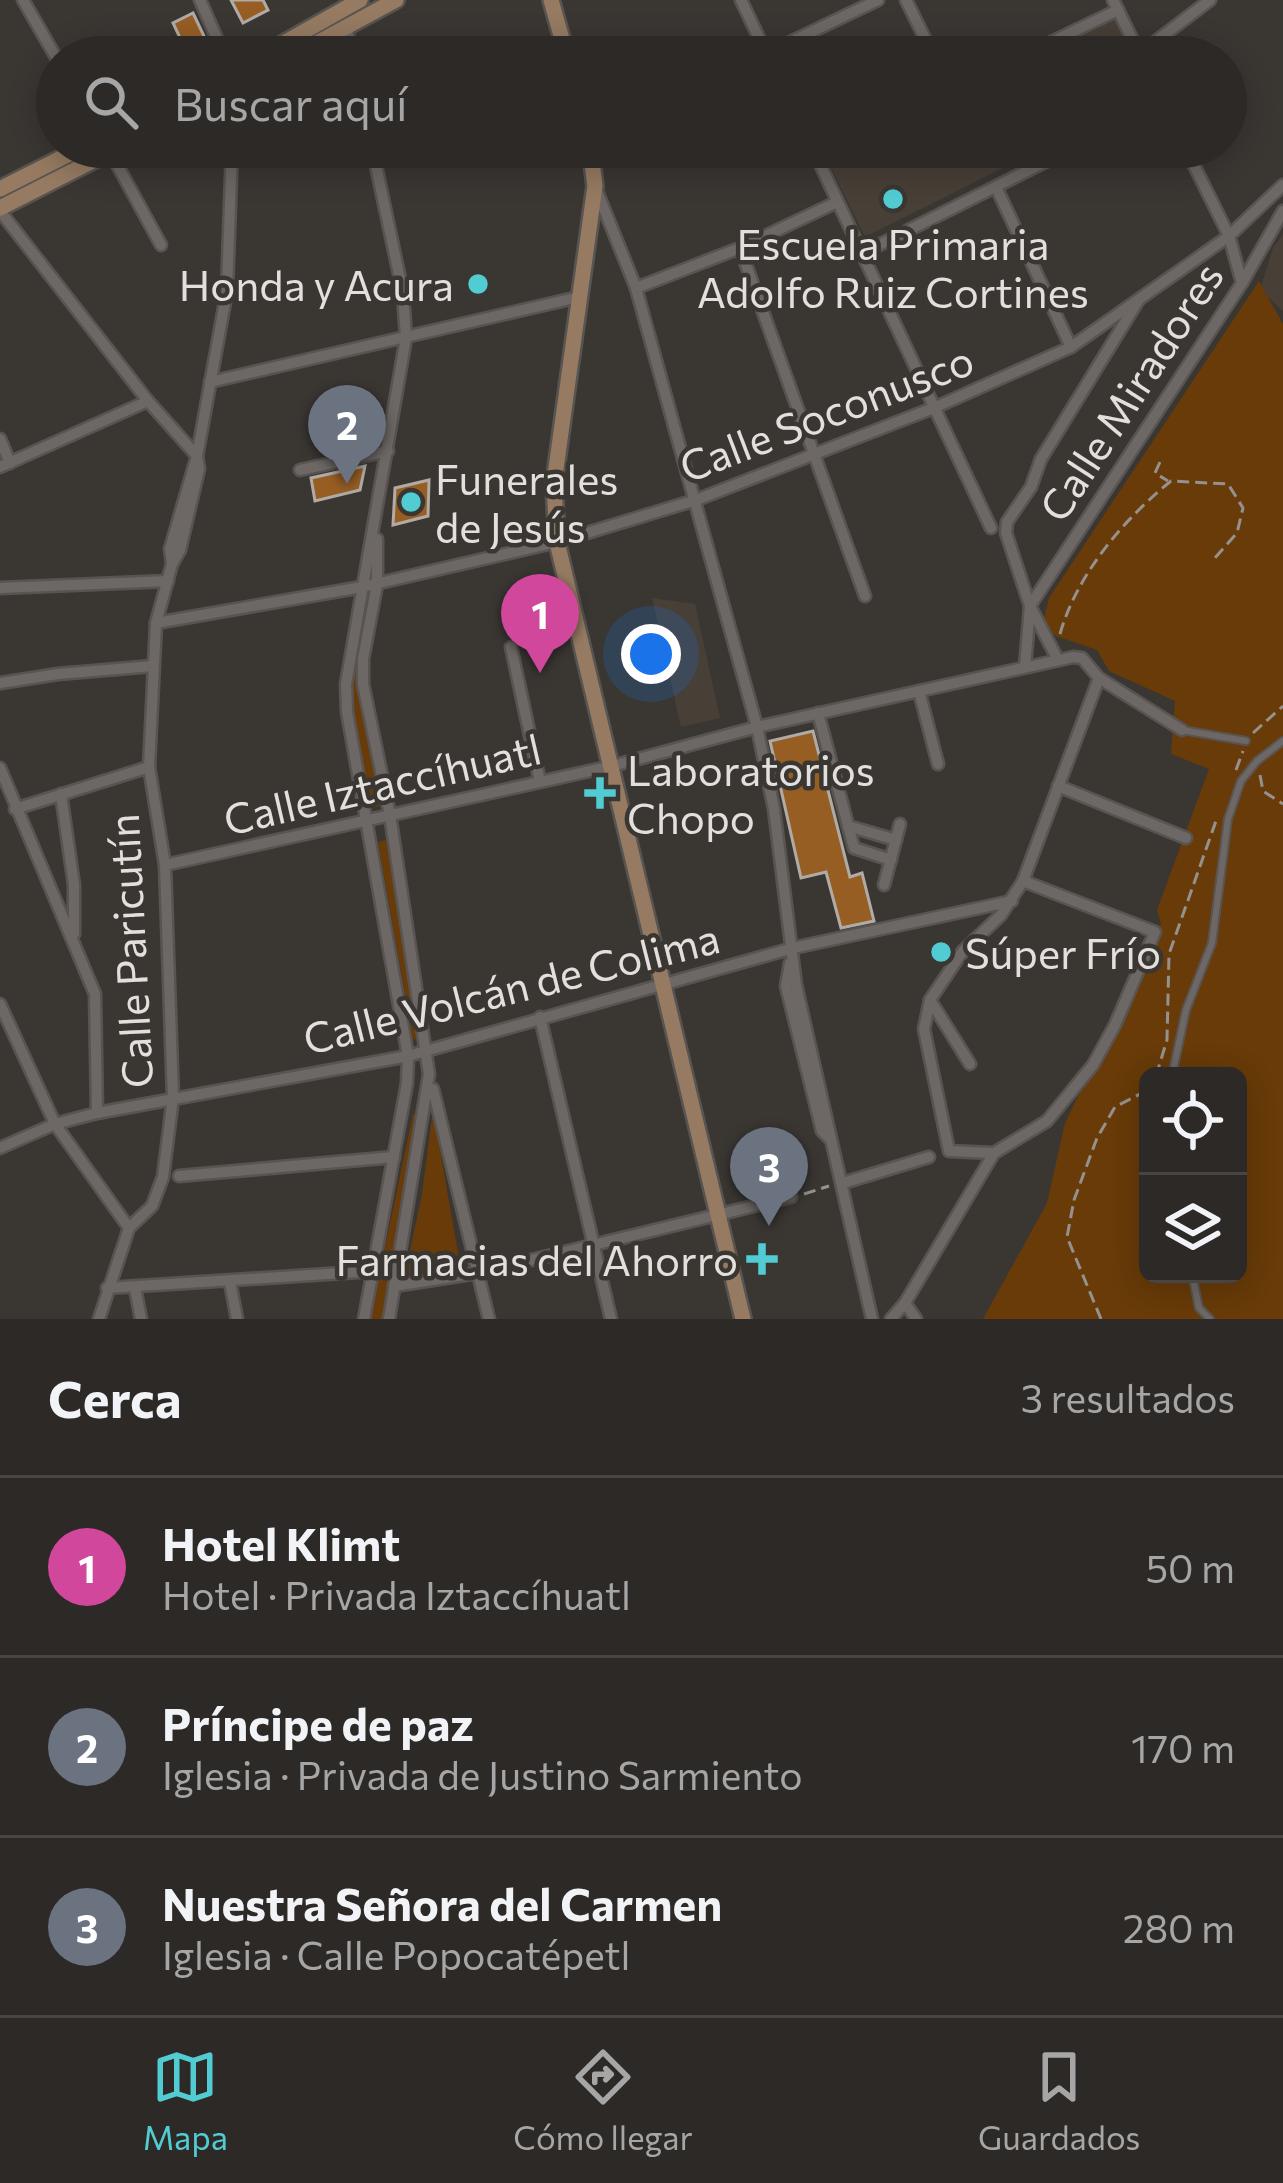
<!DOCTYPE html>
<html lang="es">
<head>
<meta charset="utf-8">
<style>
	:root { --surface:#2c2926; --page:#34312e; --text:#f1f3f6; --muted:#a6a6a7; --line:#484543; --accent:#51ccd3 }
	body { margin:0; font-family:Commissioner,sans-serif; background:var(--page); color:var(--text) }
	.controls { position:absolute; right:36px; bottom:36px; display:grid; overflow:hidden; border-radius:18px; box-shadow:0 6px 30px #0003 }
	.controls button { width:108px; height:108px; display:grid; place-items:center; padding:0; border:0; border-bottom:3px solid var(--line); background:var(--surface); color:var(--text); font:60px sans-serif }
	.you { position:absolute; left:651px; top:654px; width:42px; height:42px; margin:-30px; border:9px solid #fff; border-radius:50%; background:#1a73e8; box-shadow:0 0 0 18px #1a73e833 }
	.badge { display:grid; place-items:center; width:78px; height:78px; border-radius:50%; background:var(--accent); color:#fff; font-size:39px; font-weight:700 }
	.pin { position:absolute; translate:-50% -99px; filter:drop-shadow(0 3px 6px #0008) }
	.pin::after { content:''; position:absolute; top:63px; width:42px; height:36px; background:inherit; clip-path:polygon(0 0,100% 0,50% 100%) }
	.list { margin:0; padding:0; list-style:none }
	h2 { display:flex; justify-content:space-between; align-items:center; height:156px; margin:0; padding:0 48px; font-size:51px }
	h2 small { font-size:39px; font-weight:400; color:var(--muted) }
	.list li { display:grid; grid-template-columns:78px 1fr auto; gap:36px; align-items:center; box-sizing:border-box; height:180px; padding:0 48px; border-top:3px solid var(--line) }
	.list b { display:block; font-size:45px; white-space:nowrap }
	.list p { margin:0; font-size:39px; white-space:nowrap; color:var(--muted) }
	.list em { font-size:39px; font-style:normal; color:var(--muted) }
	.icon { flex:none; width:66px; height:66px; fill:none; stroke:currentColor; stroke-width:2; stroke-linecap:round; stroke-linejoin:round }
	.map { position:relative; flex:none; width:1283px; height:1319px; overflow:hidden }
	.search { position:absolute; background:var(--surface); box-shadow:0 6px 30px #0003; left:36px; right:36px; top:36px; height:132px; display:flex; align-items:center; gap:30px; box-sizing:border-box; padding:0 42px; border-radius:66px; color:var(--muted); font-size:45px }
	.sheet { height:696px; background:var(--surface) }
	nav { display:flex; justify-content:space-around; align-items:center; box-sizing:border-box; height:168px; border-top:3px solid var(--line); background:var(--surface); font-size:33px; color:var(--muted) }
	nav a { display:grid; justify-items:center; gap:6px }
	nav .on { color:var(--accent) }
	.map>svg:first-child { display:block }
	.built { fill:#483f37 }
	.green { fill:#683b08; fill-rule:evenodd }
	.building { fill:#975e24; stroke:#b0aba7; stroke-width:3 }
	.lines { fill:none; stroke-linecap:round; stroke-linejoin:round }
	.lane-casing { stroke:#585451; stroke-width:10 }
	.street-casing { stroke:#585451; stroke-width:15 }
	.secondary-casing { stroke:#585451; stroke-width:20 }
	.path { stroke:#94918e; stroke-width:3; stroke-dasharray:12 6; stroke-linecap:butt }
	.lane { stroke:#6d6865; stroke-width:6 }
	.street { stroke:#6d6865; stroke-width:10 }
	.secondary { stroke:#967b62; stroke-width:15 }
	.poi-dot { fill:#51ccd3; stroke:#3a3733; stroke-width:4.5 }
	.labels { text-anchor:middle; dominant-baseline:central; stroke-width:9; stroke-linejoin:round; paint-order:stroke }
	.poi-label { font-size:42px; fill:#e2dfdd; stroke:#3a3733; text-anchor:start }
	.street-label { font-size:42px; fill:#e2dfdd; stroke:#3a3733 }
</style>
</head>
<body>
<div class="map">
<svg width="1283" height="1319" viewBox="0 0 1283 1319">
	<rect width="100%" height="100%" fill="#3a3733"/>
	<g class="built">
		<polygon points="1115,18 1135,57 1036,57"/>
		<polygon points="857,147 1045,147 865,237 828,162"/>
		<polygon points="1283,234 1283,311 1260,290 1273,248"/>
		<polygon points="652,598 695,604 720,718 681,727"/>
	</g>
	<g class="green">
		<path d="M1259,281l24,43v995h-300l64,-116 18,-80 96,-199 -4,-14 52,-141 -38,-15 4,-53 -66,-30 -12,-21 -41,-14 -13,-13 6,-25zM1148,1076h90v198h-90z"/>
		<polygon points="367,604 369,607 356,680 380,806 373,808 350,711 347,679 362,605"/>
		<polygon points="386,840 421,1037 413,1040 378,842"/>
		<polygon points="433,1110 461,1270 405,1275 422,1194"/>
		<polygon points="413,1114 421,1115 382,1319 370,1319"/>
	</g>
	<g class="building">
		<polygon points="231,0 263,0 268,10 243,23"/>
		<polygon points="193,13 214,57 189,57 173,23"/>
		<polygon points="365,466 360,490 315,501 311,478"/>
		<polygon points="429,480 428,516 393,525 395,488"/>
		<polygon points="813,731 850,877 862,873 874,921 841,928 826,872 801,878 770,741"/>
	</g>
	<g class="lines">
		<g class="lane-casing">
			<g id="lane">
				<polyline points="1182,730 1246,741"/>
				<polyline points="1172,1076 1186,1010 1212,943 1228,819 1241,781 1257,761 1283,741"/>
				<polyline points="1192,1274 1199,1308 1210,1319"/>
			</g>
		</g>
		<g class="street-casing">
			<g id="street">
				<polyline points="23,0 57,59"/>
				<polyline points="200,0 225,57"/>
				<polyline points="741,0 768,57"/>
				<polyline points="906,0 934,57"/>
				<polyline points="1113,0 1141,57"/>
				<polyline points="346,26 353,57"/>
				<polyline points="1139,54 1210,0"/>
				<polyline points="759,57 878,0"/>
				<polyline points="1020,57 1118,10"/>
				<polyline points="812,147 991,528"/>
				<polyline points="1185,147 1229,236 1242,283"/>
				<polyline points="108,148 161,245"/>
				<polyline points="817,156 834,147"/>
				<polyline points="996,187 1071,347"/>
				<polyline points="596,189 636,288 757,727 774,809 796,985 872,1319"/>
				<polyline points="0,211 148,401 197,456"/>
				<polyline points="740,248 865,596"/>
				<polyline points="863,253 1075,147"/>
				<polyline points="636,288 740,248 837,202"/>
				<polyline points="210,382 579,297"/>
				<polyline points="0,439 10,463"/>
				<polyline points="0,467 148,401"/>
				<polyline points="300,470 388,451"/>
				<polyline points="377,539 377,584 363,659 363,684 390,815 429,1074 389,1319"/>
				<polyline points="172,563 170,549 197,456 227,291 232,147"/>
				<polyline points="0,588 168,581"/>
				<polyline points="156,623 362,587 557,542 696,500 936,407 1071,347 1229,236 1283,185"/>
				<polyline points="511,647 540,782"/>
				<polyline points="1058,660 1030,606 1006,533 1007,522 1031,487 1041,459 1138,301"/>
				<polyline points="1025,667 1030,606 1242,283 1283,211"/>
				<polyline points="0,683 58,674 153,666"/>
				<polyline points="919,691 938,764"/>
				<polyline points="818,713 854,848 891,860"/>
				<polyline points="0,768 95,994 97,1113"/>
				<polyline points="1058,786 1186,838"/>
				<polyline points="61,794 74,885 74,934"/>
				<polyline points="15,809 149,767"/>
				<polyline points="848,826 896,840"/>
				<polyline points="165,865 612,766 757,727 1073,657 1082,658 1099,678 1182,730"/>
				<polyline points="884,885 900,824"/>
				<polyline points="790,963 786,986 822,1131 830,1139"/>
				<polyline points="930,1000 970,1064"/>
				<polyline points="0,1004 55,1124 129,1228"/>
				<polyline points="540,1017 611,1319"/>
				<polyline points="433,1089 489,1319"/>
				<polyline points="0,1148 55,1124 97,1113 408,1056 793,948 1012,901"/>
				<polyline points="994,1153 949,1151 924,1029 930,1000 963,951 1001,915 1023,881 1099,678"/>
				<polyline points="179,1176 394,1157"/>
				<polyline points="843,1183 929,1157"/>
				<polyline points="230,1282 237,1319"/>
				<polyline points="394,1286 478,1273 791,1197"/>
				<polyline points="107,1288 374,1271"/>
				<polyline points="135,1288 141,1319"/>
				<polyline points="905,1303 916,1319"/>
				<polyline points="99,1319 129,1228 152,1206 163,1177 173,1098 165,865 149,767 156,623 172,564 180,550 199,469 197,456"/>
				<polyline points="364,1319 407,1083 408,1056 347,712 346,684 406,338 403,293 372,147"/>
				<polyline points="891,1319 905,1303 994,1153 1047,1121 1093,1065 1115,1025 1155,932 1023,881"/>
			</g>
		</g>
		<g class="secondary-casing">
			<g id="secondary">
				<polyline points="551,0 567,57"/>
				<polyline points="259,57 360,0"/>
				<polyline points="291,57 396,0"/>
				<polyline points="590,147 595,186 554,483 557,542 743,1319"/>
				<polyline points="0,189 83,147"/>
				<polyline points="0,208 120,147"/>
			</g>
		</g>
		<g class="path">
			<polyline points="1160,462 1155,473 1168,481"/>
			<path d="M1060,634c17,-60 64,-115 111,-153l57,3 15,24 -6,25 -22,25"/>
			<polyline points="1253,733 1283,706"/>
			<polyline points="1236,770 1243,751"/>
			<polyline points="1260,775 1263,791 1283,804"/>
			<polyline points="1156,1076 1167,1040 1169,954 1217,818"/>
			<polyline points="804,1194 829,1186"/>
			<polyline points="1101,1319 1067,1237 1074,1200 1097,1138 1115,1107 1148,1090"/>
		</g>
		<use href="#lane" class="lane"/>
		<use href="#street" class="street"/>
		<use href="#secondary" class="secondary"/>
	</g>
	<g class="poi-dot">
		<circle cx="893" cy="199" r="12"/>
		<circle cx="478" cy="284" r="12"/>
		<circle cx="411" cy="502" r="12"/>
		<path d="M594 775h12v12h12v12h-12v12h-12v-12h-12v-12h12z"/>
		<circle cx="941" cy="952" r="12"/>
		<path d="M756 1241h12v12h12v12h-12v12h-12v-12h-12v-12h12z"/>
	</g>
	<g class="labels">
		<g class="poi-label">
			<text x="893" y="243" text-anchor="middle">Escuela Primaria<tspan x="893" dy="48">Adolfo Ruiz Cortines</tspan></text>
			<text x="454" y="284" text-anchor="end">Honda y Acura</text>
			<text x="435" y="478">Funerales<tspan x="435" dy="48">de Jesús</tspan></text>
			<text x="627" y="769">Laboratorios<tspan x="627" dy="48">Chopo</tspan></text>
			<text x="965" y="952">Súper Frío</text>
			<text x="738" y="1259" text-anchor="end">Farmacias del Ahorro</text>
		</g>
		<g class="street-label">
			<text transform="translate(1130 391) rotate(-57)">Calle Miradores</text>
			<text transform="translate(826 412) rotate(-21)">Calle Soconusco</text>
			<text transform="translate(382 783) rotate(-13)">Calle Iztaccíhuatl</text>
			<text transform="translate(129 951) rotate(-93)">Calle Paricutín</text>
			<text transform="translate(511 987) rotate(-14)">Calle Volcán de Colima</text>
		</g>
	</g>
</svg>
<div class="controls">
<button><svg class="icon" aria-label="locate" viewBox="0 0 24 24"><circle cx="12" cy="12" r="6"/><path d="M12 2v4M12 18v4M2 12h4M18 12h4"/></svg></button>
<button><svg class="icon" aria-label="layers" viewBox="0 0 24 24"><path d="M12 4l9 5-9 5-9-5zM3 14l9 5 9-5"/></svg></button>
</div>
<div class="you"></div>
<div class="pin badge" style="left:540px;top:673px;background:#d1479c">1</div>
<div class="pin badge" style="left:347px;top:484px;background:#6b7280">2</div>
<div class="pin badge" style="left:769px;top:1226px;background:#6b7280">3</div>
<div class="search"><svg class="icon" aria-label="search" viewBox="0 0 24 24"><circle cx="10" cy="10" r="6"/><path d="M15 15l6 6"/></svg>Buscar aquí</div>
</div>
<section class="sheet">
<h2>Cerca<small>3 resultados</small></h2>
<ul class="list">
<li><span class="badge" style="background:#d1479c">1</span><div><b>Hotel Klimt</b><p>Hotel · Privada Iztaccíhuatl</p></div><em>50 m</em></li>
<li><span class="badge" style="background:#6b7280">2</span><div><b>Príncipe de paz</b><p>Iglesia · Privada de Justino Sarmiento</p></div><em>170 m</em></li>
<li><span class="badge" style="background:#6b7280">3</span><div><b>Nuestra Señora del Carmen</b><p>Iglesia · Calle Popocatépetl</p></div><em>280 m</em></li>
</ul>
</section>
<nav>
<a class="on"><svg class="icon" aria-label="map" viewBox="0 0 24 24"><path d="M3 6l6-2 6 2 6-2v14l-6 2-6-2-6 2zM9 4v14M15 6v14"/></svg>Mapa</a>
<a><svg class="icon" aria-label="directions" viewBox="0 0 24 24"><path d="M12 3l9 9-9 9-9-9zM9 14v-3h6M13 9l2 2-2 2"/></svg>Cómo llegar</a>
<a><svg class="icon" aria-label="saved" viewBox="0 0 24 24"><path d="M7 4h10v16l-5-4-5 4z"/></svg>Guardados</a>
</nav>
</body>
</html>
